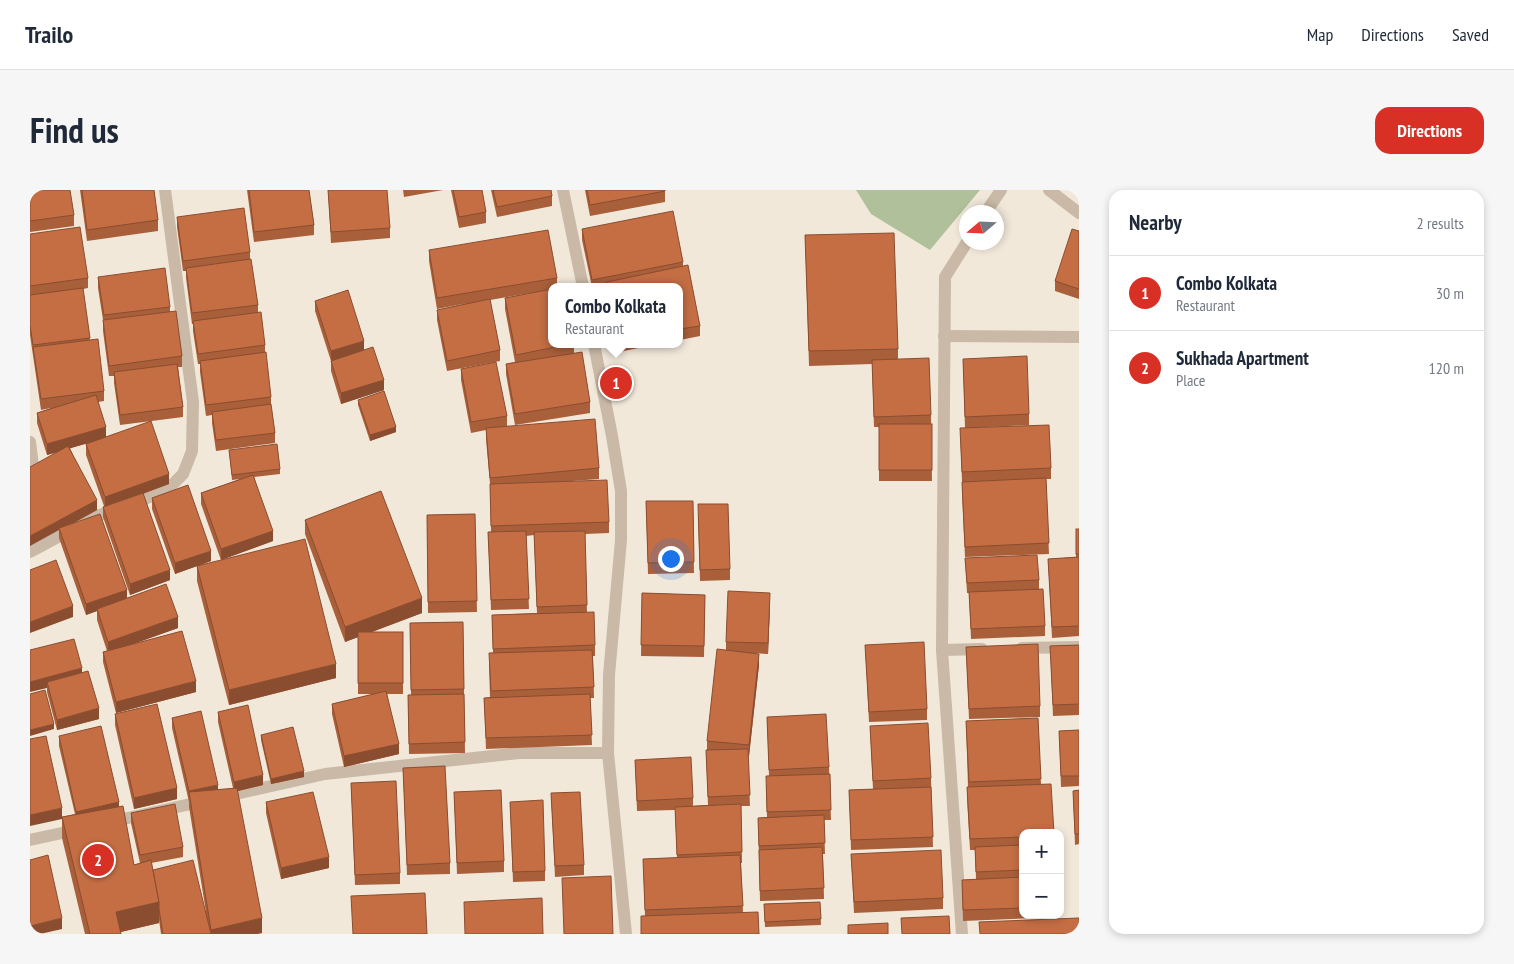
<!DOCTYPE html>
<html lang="en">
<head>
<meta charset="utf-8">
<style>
	:root { --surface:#fff; --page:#f6f6f7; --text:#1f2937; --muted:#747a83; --line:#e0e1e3; --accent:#d93025 }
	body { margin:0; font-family:"PT Sans Narrow",sans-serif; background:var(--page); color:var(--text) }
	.controls { position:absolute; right:15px; bottom:15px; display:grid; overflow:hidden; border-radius:10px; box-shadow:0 2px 8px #0003 }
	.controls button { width:45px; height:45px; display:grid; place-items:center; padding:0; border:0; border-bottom:1px solid var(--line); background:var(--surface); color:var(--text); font:25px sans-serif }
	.compass { position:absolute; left:929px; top:15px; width:45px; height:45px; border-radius:50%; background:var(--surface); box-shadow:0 2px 8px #0003; rotate:251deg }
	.you { position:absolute; left:640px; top:368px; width:18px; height:18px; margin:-12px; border:4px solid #fff; border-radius:50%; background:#1a73e8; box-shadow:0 0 0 8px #1a73e833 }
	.badge { display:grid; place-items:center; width:32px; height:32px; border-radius:50%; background:var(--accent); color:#fff; font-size:16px; font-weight:700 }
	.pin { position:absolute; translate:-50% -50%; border:2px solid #fff; box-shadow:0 1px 5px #0006 }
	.popup { position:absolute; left:518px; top:93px; width:135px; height:65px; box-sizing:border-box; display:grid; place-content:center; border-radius:10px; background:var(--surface); filter:drop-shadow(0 1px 4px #0005); font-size:16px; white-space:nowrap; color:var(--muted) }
	.popup b { font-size:19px; color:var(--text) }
	.popup::after { content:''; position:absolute; left:50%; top:100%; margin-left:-10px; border:10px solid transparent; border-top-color:var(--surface) }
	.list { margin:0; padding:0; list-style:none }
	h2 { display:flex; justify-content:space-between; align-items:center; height:65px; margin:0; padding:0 20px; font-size:21px }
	h2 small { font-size:16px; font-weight:400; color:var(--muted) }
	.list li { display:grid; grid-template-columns:32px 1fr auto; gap:15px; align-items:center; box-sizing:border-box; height:75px; padding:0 20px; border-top:1px solid var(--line) }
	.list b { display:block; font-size:19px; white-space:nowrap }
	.list p { margin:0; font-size:16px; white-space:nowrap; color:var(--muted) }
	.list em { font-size:16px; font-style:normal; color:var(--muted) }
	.map { position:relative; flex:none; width:1049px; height:744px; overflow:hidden; border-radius:15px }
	header { display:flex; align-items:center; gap:30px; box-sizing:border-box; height:70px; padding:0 25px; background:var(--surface); border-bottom:1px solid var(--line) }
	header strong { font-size:24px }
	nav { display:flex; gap:28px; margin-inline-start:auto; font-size:18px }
	.intro { display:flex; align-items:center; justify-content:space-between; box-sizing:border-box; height:120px; padding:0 30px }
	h1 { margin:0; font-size:35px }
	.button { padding:12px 22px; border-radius:15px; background:var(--accent); color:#fff; font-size:18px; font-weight:700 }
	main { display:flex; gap:30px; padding:0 30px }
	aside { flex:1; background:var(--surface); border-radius:15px; box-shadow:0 2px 8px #0003 }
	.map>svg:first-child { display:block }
	.garden { fill:#b0c09a }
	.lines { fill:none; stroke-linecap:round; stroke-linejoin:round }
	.minor { stroke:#c9b9a6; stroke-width:12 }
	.wall { fill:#a95f3a }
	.shaded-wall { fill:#8a4d30 }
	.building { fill:#c56e44; stroke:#8a4d30 }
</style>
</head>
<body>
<header>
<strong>Trailo</strong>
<nav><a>Map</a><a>Directions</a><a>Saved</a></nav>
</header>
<div class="intro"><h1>Find us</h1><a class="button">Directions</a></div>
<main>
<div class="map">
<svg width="1049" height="744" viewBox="0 0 1049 744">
	<rect width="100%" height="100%" fill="#f1e8da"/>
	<polygon class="garden" points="826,0 950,0 900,60 841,24"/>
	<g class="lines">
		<g class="minor">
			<polyline points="533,0 553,97"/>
			<polyline points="1019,0 1049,23"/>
			<polyline points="956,22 971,0"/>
			<polyline points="914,146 1049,147"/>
			<polyline points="564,154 582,246 591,301 591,350 579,485 578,563 596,744"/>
			<polyline points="0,252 3,276"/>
			<polyline points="0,362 67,326 136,301 153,284 162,261 163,212 135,0"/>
			<polyline points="992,458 1049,457"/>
			<polyline points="912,460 952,459"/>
			<polyline points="80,632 295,584 489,563 578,563"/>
			<polyline points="0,650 46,640"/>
			<polyline points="932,744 912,460 915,87 937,52"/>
		</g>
	</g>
	<g class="wall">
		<polygon points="0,0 44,25 44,36 0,42"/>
		<polygon points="50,0 124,0 128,30 128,41 57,51"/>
		<polygon points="217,0 279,0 284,35 284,45 224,52"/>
		<polygon points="298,0 360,38 360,48 301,53"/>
		<polygon points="373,0 413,0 374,7"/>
		<polygon points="421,0 452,0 456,22 456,33 429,38"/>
		<polygon points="461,0 521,0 522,6 522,16 467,27"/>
		<polygon points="555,0 635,0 635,12 560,26"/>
		<polygon points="147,27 220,62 220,69 228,115 228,122 235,155 235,162 241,207 241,217 245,243 245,253 186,261 182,233 182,225 176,226 170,182 170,174 168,174 163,141 163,134 162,134 156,88 156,81 153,81 147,37"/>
		<polygon points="552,39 653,72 653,76 670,136 670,146 650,150 650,97 562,97 552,50"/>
		<polygon points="1049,41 1049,109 1025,101 1025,91"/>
		<polygon points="0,44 58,88 58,98 53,99 60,150 74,201 74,211 68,212 76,247 139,294 113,304 140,390 100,405 73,327 73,317 74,316 56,265 56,254 68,250 40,258 67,320 44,333 97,408 148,438 103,454 166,502 86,523 73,472 73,462 77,461 67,430 67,421 56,425 29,348 28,262 17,265 7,233 7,223 21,218 11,220 0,145"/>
		<polygon points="775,45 868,159 868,169 901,225 902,291 849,291 849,237 844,237 842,174 779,176"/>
		<polygon points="399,60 527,88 527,97 522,97 522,154 544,154 544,163 560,212 560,223 485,235 476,184 476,174 485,172 475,119 475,108 506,102 460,110 470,160 470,171 417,181 407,130 407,120 438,113 407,119 399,71"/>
		<polygon points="68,87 140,117 140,122 152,166 152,177 148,177 153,217 153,227 90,235 84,193 84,186 79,186 73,141 73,130 68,98"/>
		<polygon points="285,111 334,160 354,200 311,214 301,181 301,171 285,121"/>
		<polygon points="587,154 628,154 589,162"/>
		<polygon points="933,169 999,224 999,235 935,238"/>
		<polygon points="431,179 477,226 477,236 569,278 569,289 542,291 579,332 579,343 555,344 557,422 565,455 565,466 563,466 564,508 560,508 562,555 456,559 454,508 460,507 459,474 463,463 462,425 507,423 504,345 496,346 499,419 461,420 458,342 461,342 460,294 456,249 456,240 441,243 431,190"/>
		<polygon points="328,210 366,242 340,251 328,215"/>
		<polygon points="930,238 1021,278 1021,289 1016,289 1019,364 935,367 932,302 932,292"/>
		<polygon points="199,260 250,279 250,284 224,287 243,351 191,370 171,314 171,303 210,289 202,290"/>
		<polygon points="122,308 181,371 168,376 306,488 199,515 167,391 167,376 145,384 122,319"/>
		<polygon points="616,311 663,311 664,383 618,384"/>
		<polygon points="445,324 447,422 398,423 397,325"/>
		<polygon points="668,325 700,379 700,390 670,391"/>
		<polygon points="275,330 392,423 342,442 373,442 373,504 357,504 369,564 314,577 302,524 302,514 344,504 328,504 328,447 315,452 275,344"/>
		<polygon points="1046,339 1049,339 1049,446 1022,448 1018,369 1046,367"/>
		<polygon points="935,368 1009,390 1009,399 1015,436 1015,446 941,449 939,403 937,403"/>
		<polygon points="612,403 675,405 674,467 611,466"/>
		<polygon points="740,414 738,464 722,463 729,475 719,566 718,566 720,616 711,616 712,673 711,673 713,722 729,744 611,744 611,726 615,726 613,669 647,668 645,620 607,621 605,570 663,608 663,616 678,615 676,560 677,560 677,551 696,460 696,452"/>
		<polygon points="433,432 435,563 379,564 378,505 381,505 380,433"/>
		<polygon points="835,455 897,519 897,530 839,532"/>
		<polygon points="1049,455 1049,525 1023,526 1020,456"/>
		<polygon points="936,457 1010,516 1010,527 939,529"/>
		<polygon points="0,460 52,482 69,529 27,540 17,502 17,498"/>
		<polygon points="188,522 233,595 207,601 232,743 226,744 131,744 129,730 129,733 91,742 91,744 55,744 32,648 32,627 45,624 29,556 29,546 89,616 104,675 110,673 101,633 101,623 153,657 153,667 121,673 123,680 176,722 159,617 159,612 142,538 142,528 188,600 203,598 188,532"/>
		<polygon points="85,524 147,609 104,619 85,535"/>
		<polygon points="737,527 799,577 801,630 794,630 795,664 793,664 794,709 730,711 728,628 737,627 736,597 739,586"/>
		<polygon points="1008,528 1011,594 993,643 993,725 1003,725 1003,728 933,731 932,690 946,689 945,660 940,660 937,608 937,597 938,597 936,531"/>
		<polygon points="840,536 901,588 903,657 821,660 819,600 843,599"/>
		<polygon points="1049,540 1049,596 1031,597 1029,541"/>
		<polygon points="231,545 274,587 241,594 231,550"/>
		<polygon points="373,578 420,673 420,684 377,685"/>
		<polygon points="321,593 370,683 370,694 325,695"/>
		<polygon points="1049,600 1049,654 1045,655 1043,601"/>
		<polygon points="424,602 474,671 474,682 427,684"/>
		<polygon points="521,603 554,675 554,685 525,687"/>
		<polygon points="236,612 299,678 251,689 236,623"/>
		<polygon points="480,612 515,681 515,691 483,692"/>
		<polygon points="821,664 913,708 913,719 824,723"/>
		<polygon points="790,712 791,735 735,737 734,714"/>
	</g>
	<g class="shaded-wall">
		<polygon points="334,151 334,161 301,172 301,161"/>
		<polygon points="354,190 354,200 311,214 311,203"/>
		<polygon points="76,237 76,248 17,265 17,254"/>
		<polygon points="366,237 366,242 340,251 340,245"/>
		<polygon points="139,284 139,294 75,317 75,307"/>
		<polygon points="67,310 67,320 30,340 29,338 29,340 0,356 0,346"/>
		<polygon points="243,341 243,351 191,370 191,359"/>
		<polygon points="181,361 181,371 145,384 145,373"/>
		<polygon points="140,380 140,390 100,405 100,394"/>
		<polygon points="97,400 97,411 67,419 67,421 56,425 56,414"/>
		<polygon points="740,403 740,414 738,464 738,453"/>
		<polygon points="392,408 392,423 315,452 315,437"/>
		<polygon points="43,416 43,427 0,443 0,432"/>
		<polygon points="148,427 148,438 78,463 78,452"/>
		<polygon points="729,464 729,475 719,566 719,555"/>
		<polygon points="306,474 306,488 199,515 199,500"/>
		<polygon points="52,478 52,489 17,492 17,498 0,502 0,492"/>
		<polygon points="166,491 166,502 86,523 86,512"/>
		<polygon points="69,518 69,529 27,540 27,530"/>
		<polygon points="24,534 24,539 0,546 0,540"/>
		<polygon points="369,554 369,564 314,577 314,566"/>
		<polygon points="274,581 274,587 241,594 241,589"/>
		<polygon points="233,585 233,595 204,602 204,592"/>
		<polygon points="188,595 188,605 159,602 159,612 159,601"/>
		<polygon points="147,598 147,609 104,619 104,608"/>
		<polygon points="89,612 89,623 46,633 46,622"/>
		<polygon points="32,618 32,629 0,636 0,625"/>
		<polygon points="299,667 299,678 251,689 251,678"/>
		<polygon points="129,712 129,733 86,743 86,722"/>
		<polygon points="32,728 32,739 10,744 0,744 0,736"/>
		<polygon points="232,728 232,743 226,744 181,744 181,740"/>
	</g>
	<g class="building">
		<polygon points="0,0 40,0 44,25 0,31"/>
		<polygon points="52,0 124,0 128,30 57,40"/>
		<polygon points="219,0 279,0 284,35 224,42"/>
		<polygon points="298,0 357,0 360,38 301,42"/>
		<polygon points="423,0 452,0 456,22 429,27"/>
		<polygon points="463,0 521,0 522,6 467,17"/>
		<polygon points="557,0 635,0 635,1 560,15"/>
		<polygon points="214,18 220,62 153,71 147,27"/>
		<polygon points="643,21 653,72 562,90 552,39"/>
		<polygon points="50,37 58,88 0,96 0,44"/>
		<polygon points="1042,39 1049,41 1049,99 1025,91"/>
		<polygon points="518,40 527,88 407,108 399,60"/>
		<polygon points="864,43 868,159 779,161 775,45"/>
		<polygon points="221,69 228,115 162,123 156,78"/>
		<polygon points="658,75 670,136 650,139 650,97 578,97 577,92"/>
		<polygon points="135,78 140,117 74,125 68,87"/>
		<polygon points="53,98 60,148 3,155 0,135 0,105"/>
		<polygon points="522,99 522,154 540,154 486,165 475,108"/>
		<polygon points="318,100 334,151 301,161 285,111"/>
		<polygon points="460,109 470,160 417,171 407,120"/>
		<polygon points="146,121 152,166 79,176 73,130"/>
		<polygon points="231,122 235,155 168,164 163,131"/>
		<polygon points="68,149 74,201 11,209 3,157"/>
		<polygon points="343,157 354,190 311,203 301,171"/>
		<polygon points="236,162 241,207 176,215 170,171"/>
		<polygon points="552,162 560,212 485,224 476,174"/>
		<polygon points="997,166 999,224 935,227 933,169"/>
		<polygon points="899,168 901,225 844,227 842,170"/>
		<polygon points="466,172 477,226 441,232 431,179"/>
		<polygon points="147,174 153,217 90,225 84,182"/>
		<polygon points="354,201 366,237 340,245 328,210"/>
		<polygon points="66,205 76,237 17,254 7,223"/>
		<polygon points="241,214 245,243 186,250 182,222"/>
		<polygon points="565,229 569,278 460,288 456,238"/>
		<polygon points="121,231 139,284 75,307 56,254"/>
		<rect x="849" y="234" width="53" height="46"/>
		<polygon points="1019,235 1021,278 932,282 930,238"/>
		<polygon points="247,254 250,279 202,285 199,260"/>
		<polygon points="38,256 67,310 0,346 0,277"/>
		<polygon points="223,285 243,341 191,359 171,303"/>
		<polygon points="1016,288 1019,353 935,357 932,292"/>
		<polygon points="577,290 579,332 461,336 460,294"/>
		<polygon points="158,295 181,361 145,373 122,308"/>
		<polygon points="351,301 392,408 315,437 275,330"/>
		<polygon points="113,303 140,380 100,394 73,317"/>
		<polygon points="616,311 663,311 664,372 618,373"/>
		<polygon points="668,314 698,314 700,379 670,380"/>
		<polygon points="70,324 97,400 56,414 29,338"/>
		<polygon points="445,324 447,411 398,412 397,325"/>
		<rect x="1046" y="339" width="3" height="25"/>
		<polygon points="496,341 499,409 461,410 458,342"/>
		<polygon points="555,341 557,415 507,417 504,342"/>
		<polygon points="275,349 306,474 199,500 167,376"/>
		<polygon points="1007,365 1009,390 937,393 935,368"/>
		<polygon points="1049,367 1049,436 1022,437 1018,369"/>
		<polygon points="26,370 43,416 0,432 0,380"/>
		<polygon points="136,394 148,427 78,452 67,419"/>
		<polygon points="1013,399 1015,436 941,439 939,402"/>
		<polygon points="698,401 740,403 738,453 696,452"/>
		<polygon points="612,403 675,405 674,456 611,455"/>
		<polygon points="564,422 565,455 463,459 462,425"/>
		<polygon points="433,432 434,499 381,500 380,433"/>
		<polygon points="152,441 166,491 86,512 73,462"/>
		<rect x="328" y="442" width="45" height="51"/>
		<polygon points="44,449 52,478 0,492 0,460"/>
		<polygon points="894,452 897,519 839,522 835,455"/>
		<polygon points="1008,454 1010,516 939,519 936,457"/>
		<polygon points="1049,455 1049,514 1023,515 1020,456"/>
		<polygon points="687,459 729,464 719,555 677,551"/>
		<polygon points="562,460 564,497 461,501 459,463"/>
		<polygon points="58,481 69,518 27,530 17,492"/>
		<polygon points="15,500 24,534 0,540 0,504"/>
		<polygon points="356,501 369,554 314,566 302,514"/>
		<polygon points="434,504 435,552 379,554 378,505"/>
		<polygon points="560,504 562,545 456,548 454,508"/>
		<polygon points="127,514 147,598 104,608 85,524"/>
		<polygon points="218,515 233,585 204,592 188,522"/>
		<polygon points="171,521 188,595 159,601 142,528"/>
		<polygon points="796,524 799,577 739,580 737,527"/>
		<polygon points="1008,528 1011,589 939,592 936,531"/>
		<polygon points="898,533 901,588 843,591 840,536"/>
		<polygon points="71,536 89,612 46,622 29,546"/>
		<polygon points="263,537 274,581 241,589 231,545"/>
		<polygon points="1049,540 1049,586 1031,586 1029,541"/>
		<polygon points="16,546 32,618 0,625 0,549"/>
		<polygon points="718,559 720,605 678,607 676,560"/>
		<polygon points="661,567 663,608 607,611 605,570"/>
		<polygon points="415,576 420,673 377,675 373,578"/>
		<polygon points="800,584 801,620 737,622 736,586"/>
		<polygon points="366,591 370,683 325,685 321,593"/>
		<polygon points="1021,594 1024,643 993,643 993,647 940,649 937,597"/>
		<polygon points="901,597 903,647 821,650 819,600"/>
		<polygon points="207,598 232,728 181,740 159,602"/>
		<polygon points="471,600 474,671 427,673 424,602"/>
		<polygon points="1049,600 1049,644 1045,644 1043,601"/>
		<polygon points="283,602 299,667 251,678 236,612"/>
		<polygon points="550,602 554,675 525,676 521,603"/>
		<polygon points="513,610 515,681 483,682 480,612"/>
		<polygon points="145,614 153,657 110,665 101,623"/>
		<polygon points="711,614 712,662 647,665 645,617"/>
		<polygon points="93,616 104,675 121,670 129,712 86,722 91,744 60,744 32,627"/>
		<polygon points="794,625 795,653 729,656 728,628"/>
		<polygon points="993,655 993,680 946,682 945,657"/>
		<polygon points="792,657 794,698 730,701 729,660"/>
		<polygon points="911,660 913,708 824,712 821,664"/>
		<polygon points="18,665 32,728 0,736 0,670"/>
		<polygon points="710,665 713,716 615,720 613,669"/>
		<polygon points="163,670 181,744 133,744 129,719 129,712 123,680"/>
		<polygon points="581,686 583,744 534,744 532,688"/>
		<polygon points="993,687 993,718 933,720 932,690"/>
		<polygon points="395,703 397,744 323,744 321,706"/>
		<polygon points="512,708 513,744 435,744 434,712"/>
		<polygon points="790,712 791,729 735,732 734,714"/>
		<polygon points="728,722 729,744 611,744 611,726"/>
		<polygon points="919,726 920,744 872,744 871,728"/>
		<polygon points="1049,728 1049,744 950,744 949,732"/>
		<polygon points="858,733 858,744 818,744 818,735"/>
	</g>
</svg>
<div class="controls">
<button>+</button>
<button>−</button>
</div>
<svg class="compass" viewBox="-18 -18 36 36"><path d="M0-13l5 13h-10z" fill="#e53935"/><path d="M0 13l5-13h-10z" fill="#747a83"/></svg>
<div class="you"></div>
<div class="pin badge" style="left:586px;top:193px">1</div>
<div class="popup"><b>Combo Kolkata</b>Restaurant</div>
<div class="pin badge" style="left:68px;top:670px">2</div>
</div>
<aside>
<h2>Nearby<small>2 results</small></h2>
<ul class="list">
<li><span class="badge">1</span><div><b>Combo Kolkata</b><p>Restaurant</p></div><em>30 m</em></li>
<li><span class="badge">2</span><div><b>Sukhada Apartment</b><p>Place</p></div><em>120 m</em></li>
</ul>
</aside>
</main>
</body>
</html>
